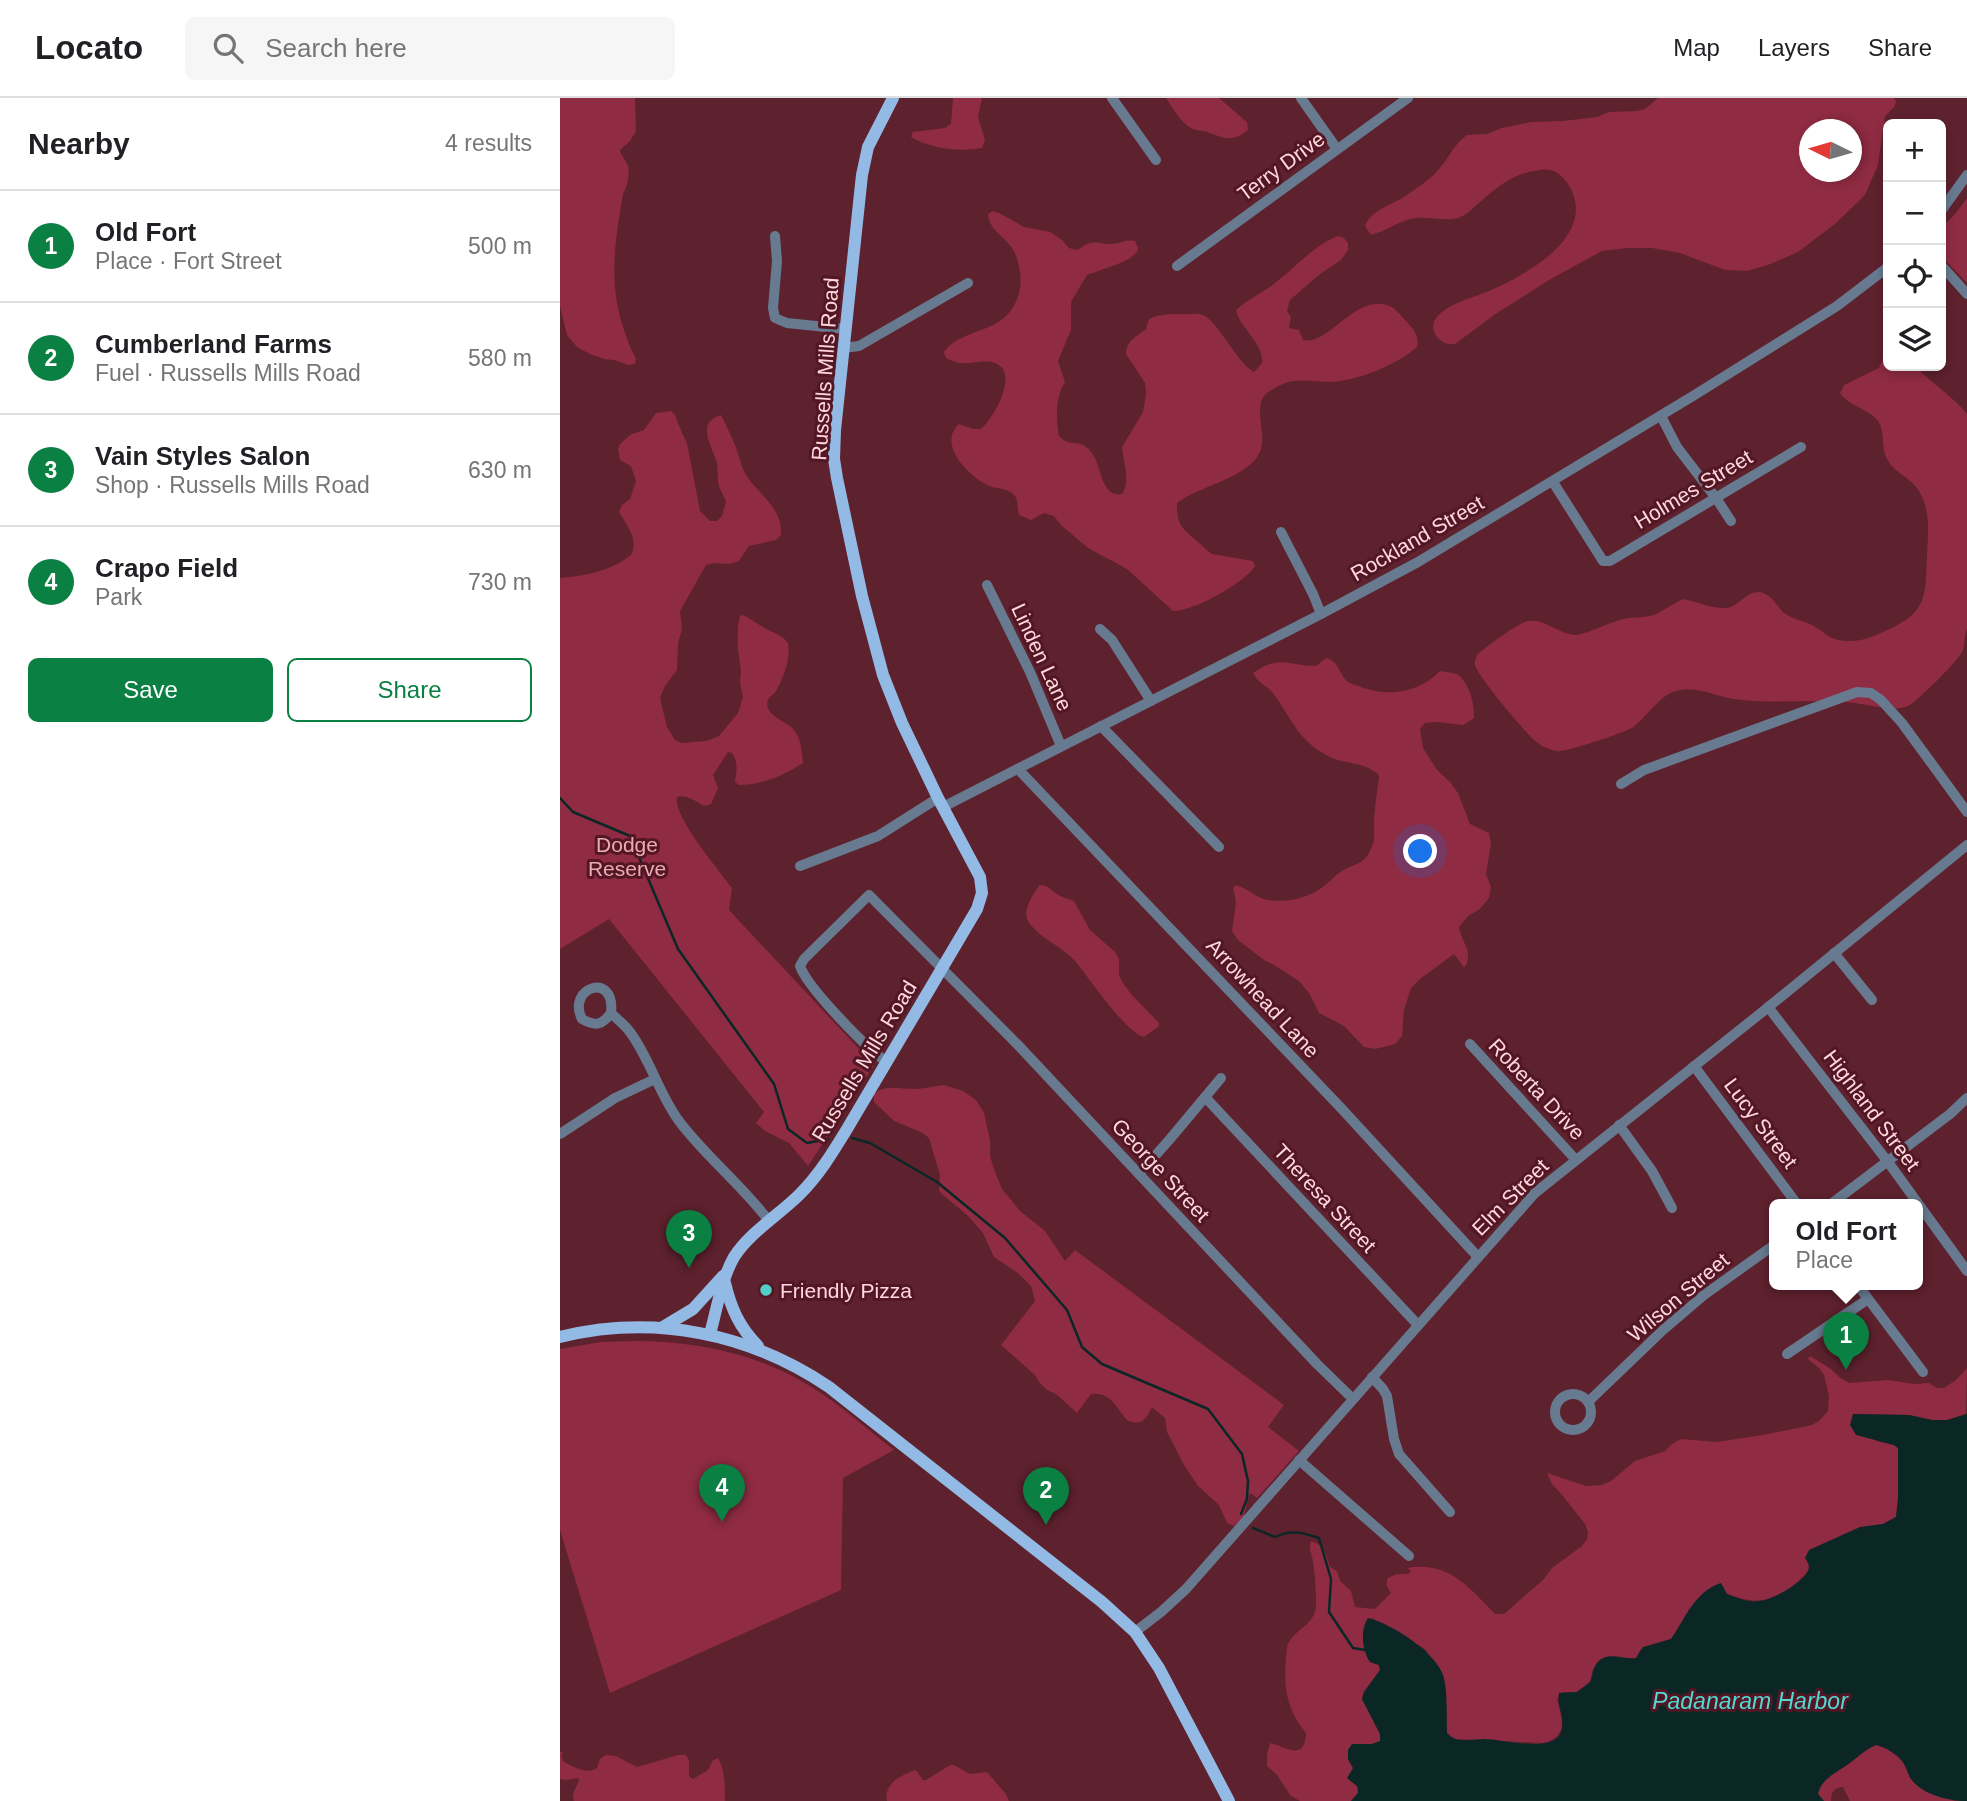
<!DOCTYPE html>
<html lang="en">
<head>
<meta charset="utf-8">
<style>
	:root { --surface:#fff; --page:#f6f6f6; --text:#202124; --muted:#757577; --line:#e0e0e0; --accent:#0b8043 }
	body { margin:0; font-family:Arial,sans-serif; background:var(--page); color:var(--text) }
	.controls { position:absolute; right:21px; top:21px; display:grid; overflow:hidden; border-radius:10px; box-shadow:0 4px 10px #0003 }
	.controls button { width:63px; height:63px; display:grid; place-items:center; padding:0; border:0; border-bottom:2px solid var(--line); background:var(--surface); color:var(--text); font:35px sans-serif }
	.compass { position:absolute; left:1239px; top:21px; width:63px; height:63px; border-radius:50%; background:var(--surface); box-shadow:0 4px 10px #0003; rotate:275deg }
	.you { position:absolute; left:861px; top:754px; width:24px; height:24px; margin:-18px; border:5px solid #fff; border-radius:50%; background:#1a73e8; box-shadow:0 0 0 10px #1a73e833 }
	.badge { display:grid; place-items:center; width:46px; height:46px; border-radius:50%; background:var(--accent); color:#fff; font-size:23px; font-weight:700 }
	.pin { position:absolute; translate:-50% -58px; filter:drop-shadow(0 2px 4px #0008) }
	.pin::after { content:''; position:absolute; top:37px; width:24px; height:21px; background:inherit; clip-path:polygon(0 0,100% 0,50% 100%) }
	.popup { position:absolute; left:1209px; top:1101px; width:154px; height:91px; box-sizing:border-box; display:grid; place-content:center; border-radius:10px; background:var(--surface); filter:drop-shadow(0 2px 5px #0005); font-size:23px; white-space:nowrap; color:var(--muted) }
	.popup b { font-size:26px; color:var(--text) }
	.popup::after { content:''; position:absolute; left:50%; top:100%; margin-left:-14px; border:14px solid transparent; border-top-color:var(--surface) }
	.list { margin:0; padding:0; list-style:none }
	h2 { display:flex; justify-content:space-between; align-items:center; height:91px; margin:0; padding:0 28px; font-size:30px }
	h2 small { font-size:23px; font-weight:400; color:var(--muted) }
	.list li { display:grid; grid-template-columns:46px 1fr auto; gap:21px; align-items:center; box-sizing:border-box; height:112px; padding:0 28px; border-top:2px solid var(--line) }
	.list b { display:block; font-size:26px; white-space:nowrap }
	.list p { margin:0; font-size:23px; white-space:nowrap; color:var(--muted) }
	.list em { font-size:23px; font-style:normal; color:var(--muted) }
	.actions { display:flex; gap:14px; padding:21px 28px }
	.actions a { flex:1; padding:16px 0; border:2px solid var(--accent); border-radius:10px; text-align:center; font-size:24px; color:var(--accent) }
	.actions .main { background:var(--accent); color:#fff }
	.icon { flex:none; width:38px; height:38px; fill:none; stroke:currentColor; stroke-width:2; stroke-linecap:round; stroke-linejoin:round }
	.map { position:relative; flex:none; width:1407px; height:1703px; overflow:hidden }
	header { display:flex; align-items:center; gap:42px; box-sizing:border-box; height:98px; padding:0 35px; background:var(--surface); border-bottom:2px solid var(--line) }
	header strong { font-size:33px }
	nav { display:flex; gap:38px; margin-inline-start:auto; font-size:24px }
	.search { width:490px; height:63px; background:var(--page); display:flex; align-items:center; gap:18px; box-sizing:border-box; padding:0 24px; border-radius:10px; color:var(--muted); font-size:26px }
	main { display:flex }
	aside { flex:1; background:var(--surface) }
	.map>svg:first-child { display:block }
	.green { fill:#8f2b42; fill-rule:evenodd }
	.water { fill:#0b2725 }
	.lines { fill:none; stroke-linecap:round; stroke-linejoin:round }
	.stream { stroke:#0b2725; stroke-width:2.5 }
	.minor { stroke:#677a8f; stroke-width:10 }
	.major { stroke:#92bae5; stroke-width:12 }
	.poi-dot { fill:#54cdc7; stroke:#521624; stroke-width:2.5 }
	.labels { text-anchor:middle; dominant-baseline:central; stroke-width:6; stroke-linejoin:round; paint-order:stroke }
	.street-label { font-size:21px; fill:#ffd7dc; stroke:#521624 }
	.park-label { font-size:21px; fill:#ecaab3; stroke:#521624 }
	.poi-label { font-size:21px; fill:#ffd7dc; stroke:#521624; text-anchor:start }
	.water-label { font-size:23px; font-style:italic; fill:#51d9d2; stroke:#521624 }
</style>
</head>
<body>
<header>
<strong>Locato</strong>
<div class="search"><svg class="icon" aria-label="search" viewBox="0 0 24 24"><circle cx="10" cy="10" r="6"/><path d="M15 15l6 6"/></svg>Search here</div>
<nav><a>Map</a><a>Layers</a><a>Share</a></nav>
</header>
<main>
<aside>
<h2>Nearby<small>4 results</small></h2>
<ul class="list">
<li><span class="badge">1</span><div><b>Old Fort</b><p>Place · Fort Street</p></div><em>500 m</em></li>
<li><span class="badge">2</span><div><b>Cumberland Farms</b><p>Fuel · Russells Mills Road</p></div><em>580 m</em></li>
<li><span class="badge">3</span><div><b>Vain Styles Salon</b><p>Shop · Russells Mills Road</p></div><em>630 m</em></li>
<li><span class="badge">4</span><div><b>Crapo Field</b><p>Park</p></div><em>730 m</em></li>
</ul>
<div class="actions"><a class="main">Save</a><a>Share</a></div>
</aside>
<div class="map">
<svg width="1407" height="1703" viewBox="0 0 1407 1703">
	<rect width="100%" height="100%" fill="#5e212e"/>
	<g class="green">
		<path d="M0,0h75l1,33 -6,10 -10,9c1,6 6,10 8,16 2,9 -1,21 -5,28 -11,64 -16,105 13,165l-1,5 -7,1 -14,-5 -10,-1 -14,-5 -13,-7 -10,-12 -7,-29z"/>
		<path d="M393,0h29l-4,19 7,23 -3,8c-24,4 -50,1 -71,-11l2,-5 32,-4 6,-4z"/>
		<path d="M606,0h53l28,24 1,8c-15,13 -25,8 -41,2 -5,-2 -11,-1 -16,-4 -10,-5 -19,-21 -25,-30z"/>
		<path d="M1098,0h236l2,3 -1,5 -10,10 -7,49 -13,30 -30,29 -37,28 -30,13 -21,6 -22,-1 -45,-17 -28,-5h-25l-25,3 -53,29 -55,35 -39,29c-14,3 -29,-15 -18,-27 11,-13 31,-18 47,-24 34,-14 100,-48 91,-92 -2,-11 -8,-20 -16,-27 -8,-6 -15,-5 -25,-3 -23,4 -36,16 -54,31 -7,6 -13,13 -22,16 -15,4 -33,-3 -48,1 -14,4 -24,12 -39,16l-6,-9c6,-16 26,-21 39,-29 11,-8 26,-17 35,-28 11,-12 14,-24 28,-34l20,-1 15,-6 29,-6 32,-1 34,-4 12,-5 28,-1 8,-2zM1250,32h42v42h-42z"/>
		<polygon points="1407,100 1407,185 1381,158 1381,130 1396,115"/>
		<path d="M433,113l8,3 23,13 26,5 12,8 7,8 9,2c14,-12 18,-6 34,-6 8,0 13,-5 23,-3l3,7 -1,4 -8,7 -11,5 -31,11 -16,27v28l-13,31 7,21c-10,16 -9,36 -6,54 13,14 23,-2 36,22 6,12 8,40 27,36 9,-14 1,-32 0,-47l21,-35 3,-18 -1,-11 -19,-29c0,-14 12,-18 20,-25l3,-10c11,-5 20,-5 32,-5 7,1 15,-2 22,1 15,6 33,47 51,57l8,-9c2,-20 -22,-34 -26,-53 12,-11 27,-17 40,-28 21,-16 37,-36 62,-46l6,2 4,5v7l-7,10 -21,14 -30,26 -3,11 4,6 -2,11 10,2 4,10c25,6 51,-45 84,-35 9,3 14,11 21,18 7,8 11,13 9,24 -20,18 -62,35 -89,35 -26,-1 -37,-6 -61,11 -16,12 2,44 -8,61 -14,25 -60,32 -82,49 0,23 5,25 21,39 5,4 8,8 14,12l41,7 2,5c-10,17 -63,46 -82,45l-46,-42 -39,-21 -26,-22 -8,-10 -10,-3 -13,7 -12,-5c-2,-7 0,-16 -6,-21 -6,-6 -18,-5 -26,-9 -19,-10 -50,-41 -28,-61l14,5h8c13,-11 39,-57 14,-66 -11,-4 -23,1 -33,0 -6,0 -11,-3 -16,-5l-2,-6c19,-27 66,-15 76,-63 2,-12 -1,-31 -8,-41 -8,-12 -23,-18 -24,-34z"/>
		<path d="M1328,253v15h28c15,18 36,29 51,48v215c-3,7 -2,14 -4,21 -2,8 -47,53 -55,56 -12,6 -39,-1 -53,-3 -40,-5 -81,2 -121,-4 -19,-3 -39,-14 -58,-8 -16,4 -30,27 -44,37 -9,5 -68,25 -75,23 -8,-1 -18,-6 -24,-12 -9,-8 -57,-65 -58,-74 -1,-3 1,-7 2,-10 4,-5 42,-32 48,-33 18,-6 32,12 50,13 9,0 34,-12 45,-15 11,-4 25,-1 36,-6 10,-5 18,-11 28,-15 14,3 28,10 42,9 12,-1 21,-17 33,-16 12,1 16,12 24,20 8,7 19,8 29,13 16,9 17,16 38,16 13,0 24,-5 35,-10 44,-19 40,-35 42,-77 1,-21 4,-43 -8,-63 -8,-14 -26,-18 -33,-34 -5,-11 -1,-26 -8,-36 -10,-13 -27,-13 -38,-28l4,-8 35,-17 6,-14z"/>
		<path d="M111,313l4,4 7,18 5,10 13,68 10,10h7l5,-5 4,-14c-2,-6 -5,-10 -7,-16 -2,-7 -1,-15 -2,-23 -5,-16 -22,-41 4,-48 5,10 10,20 14,30 4,10 6,21 11,30 13,20 37,33 35,60l-5,5 -27,6 -10,15 -10,3 -15,-1 -8,2 -26,46 2,19 -4,13 -1,27 -12,16 -5,12 7,29 8,13 6,3 25,-2 13,-5 19,-23 5,-16 -3,-15 1,-11 -3,-22v-24l2,-9 3,-1c8,4 13,8 20,12 9,6 19,7 25,16 3,15 -4,34 -12,48 -3,4 -9,7 -9,13 1,14 21,17 28,27 6,9 7,21 8,32 -20,13 -41,22 -65,22l-3,-4c2,-10 3,-19 -3,-28l-4,-1 -15,23 5,13 -7,16 -7,2c-8,-4 -17,-12 -27,-9 -4,20 42,73 55,91l-3,22 145,155 -66,101 -19,-23 -24,-12 -9,-8 8,-11 -155,-193 -49,30v-371c25,-2 51,-7 71,-23 8,-16 -4,-29 -12,-43l3,-7 8,-6 6,-18 -5,-15 -11,-6 -2,-11 2,-5 10,-9 14,-5 12,-17z"/>
		<path d="M766,560c13,3 13,16 22,24 4,2 11,4 16,6 26,9 56,4 76,-17 5,1 13,1 18,4 11,7 17,30 16,43l-11,7 -26,-3 -12,1 -5,6 3,19 14,22 13,12 8,11 12,31 19,9 2,10 -5,31 5,13 -2,11 -9,11 -12,7 -9,11c2,15 15,24 6,40l-2,-1 -9,-12 -34,25 -9,9 -7,22 -2,26 -7,8 -20,5 -11,-2 -20,-21 -25,-13 -10,-20 -10,-12 -25,-16 -10,-5 -26,-20 -6,-9 4,-29 -3,-14 2,-3c12,2 20,13 33,15 19,3 41,-2 56,-14 7,-5 13,-13 21,-17 13,-6 21,-6 27,-23 4,-8 1,-17 2,-26 1,-14 3,-29 5,-43l-1,-3c-16,-13 -33,-9 -50,-18 -30,-16 -35,-35 -53,-60 -6,-10 -18,-13 -22,-23 27,-19 35,-7 63,-7z"/>
		<path d="M480,787l6,1 14,10 14,5 16,29 25,22 4,7v16l4,8 8,11 28,29v3l-15,11c-18,-4 -55,-59 -68,-75 -12,-15 -40,-25 -49,-43 -4,-9 7,-28 13,-34z"/>
		<path d="M384,987l19,6 13,9 8,13 6,27v16l4,13 8,20 18,22 25,20 20,30 10,-11 209,155 -16,22 31,24 -42,47 -7,-5 -7,27 -10,6 -6,-3 -8,-18 -21,-19 -14,-21 -17,-33 -2,-14 -13,-11c-5,12 -12,20 -25,13 -11,-13 -17,-29 -36,-26l-14,19 -21,-19 -9,-4 -8,-8 -4,-7 -34,-30 34,-44 -4,-15 -12,-12 -25,-17 -11,-24 -15,-17 -26,-22 -3,-3 1,-16 -11,-37 -8,-6 -27,-11 -20,-19v-8c11,-10 26,-5 40,-5 10,0 20,-3 30,-4z"/>
		<path d="M74,1243c64,0 125,13 179,47 29,18 54,41 81,62l-51,28 -2,112 -231,103 -50,-163v-181l41,-7z"/>
		<path d="M1250,1258l21,13 9,9 9,5 39,-3 26,4 15,-1 8,5h7l12,-8 11,-12 -1,46 -19,6h-15l-23,-5 -56,-1 23,27 18,4 4,3v51l-2,18 -13,7 -11,2 -63,40c-1,8 -7,11 -13,17 -23,21 -42,21 -69,11l-6,-10 -32,25 -5,12 -13,18 -30,10 -5,9 -43,11 -3,13 -13,10h-15l-5,8c6,19 11,36 -13,43l-90,-4 -7,-6v-21l-4,-37 -18,-26 -53,-31c-10,15 -12,28 -2,44l9,3 1,5 -16,22 -2,7 18,35v7l-8,3h-20l-4,15 5,9 5,25 -7,8h-51l-9,-5 -14,-21 -10,-9v-12l3,-11c16,4 35,19 36,-10 -19,-23 -23,-45 -20,-75 1,-5 0,-12 3,-16 8,-14 27,-18 27,-38 0,-12 -1,-30 -3,-42 -1,-8 -5,-13 -2,-21 13,4 15,13 19,26l7,4 3,10 11,10 4,16 20,2 16,-16c-4,-6 -6,-9 -3,-15l9,-4h11l3,-3 -4,-3c41,-7 62,19 88,46h9l39,-34 9,-12 30,-22 5,-7 1,-7 -3,-8 -22,-28 -11,-12 -5,-11 39,13 16,-1 9,-4 24,-20 30,-10 7,-7 9,-5 36,3 46,-7 49,-10 8,-5 8,-9 1,-15 -5,-21 -4,-6 -12,-10z"/>
		<path d="M1316,1647l11,4 15,11 9,19 43,22h-104l-7,-14c-9,0 -12,6 -12,14h-7l-6,-7c3,-15 17,-21 29,-29 10,-7 17,-15 29,-20z"/>
		<path d="M0,1653l3,2 -2,3 3,6c11,5 22,13 33,6l3,-9 6,-4 10,1 21,11 41,-12h8l3,5v16l4,3 15,-9 5,-10 5,-2c7,11 7,30 7,43h-151c-4,-8 4,-14 5,-22l-1,-1 -13,2 -5,-1z"/>
		<path d="M390,1667h4l16,9 17,-2 19,22 3,7h-122c-4,-17 15,-27 29,-31l7,10h3z"/>
	</g>
	<path class="water" d="M1293,1316l56,1 23,5h15l20,-6v387c-19,0 -44,-6 -56,-22 -3,-4 -4,-11 -7,-15 -5,-9 -18,-17 -28,-19 -12,5 -19,13 -29,20 -11,8 -26,14 -29,29l6,7h-473l7,-8v-6l-11,-9 6,-10 -5,-9v-9l4,-6h20l8,-3v-7l-18,-35 2,-7 16,-22 -1,-5 -9,-3c-8,-12 -10,-33 -2,-44 24,6 70,35 76,60 4,18 2,37 3,55 3,3 5,5 9,6 9,3 18,0 28,0 17,0 63,13 75,-3 9,-14 -3,-29 0,-43l18,-1 13,-10c3,-5 2,-11 5,-16 10,-17 26,-6 41,-8l7,-11 28,-8c14,-20 24,-48 50,-56l6,11c11,4 21,9 33,7 12,-1 47,-20 49,-33 0,-4 -2,-7 -4,-10l4,-8 51,-23 23,-3 13,-7 2,-18v-51l-4,-3 -38,-10 -6,-10z"/>
	<g class="lines">
		<g class="stream">
			<polyline points="0,700 13,714 70,738 118,851 214,986 228,1031 247,1045 268,1041"/>
			<polyline points="292,1040 310,1045 377,1084 445,1140 507,1212 522,1249 542,1266 648,1311 682,1356 688,1383 687,1401 681,1416"/>
			<path d="M693,1430l22,9c16,-8 28,-4 44,1l12,41 -2,33 24,36 12,2"/>
		</g>
		<g class="minor">
			<polyline points="552,0 596,62"/>
			<polyline points="741,0 777,51"/>
			<polyline points="1381,113 1407,77"/>
			<polyline points="215,138 217,163 213,210 215,220 227,225 285,231"/>
			<polyline points="1381,167 1407,196"/>
			<polyline points="617,168 848,0"/>
			<polyline points="283,250 299,248 408,185"/>
			<polyline points="1101,318 1117,349 1156,400 1171,423"/>
			<polyline points="993,384 1043,463 1050,463 1241,349"/>
			<polyline points="721,434 753,496 761,516"/>
			<polyline points="427,487 470,574 501,648"/>
			<polyline points="540,531 552,542 591,603"/>
			<polyline points="541,628 659,749"/>
			<polyline points="458,671 781,1010 918,1159"/>
			<polyline points="1061,686 1084,672 1297,594 1311,595 1321,602 1342,625 1407,714"/>
			<polyline points="383,709 761,516 858,464 1133,298 1277,208 1328,169"/>
			<polyline points="240,768 318,738 378,700"/>
			<polyline points="1274,855 1312,902"/>
			<polyline points="1208,909 1328,1064 1407,1173"/>
			<path d="M51,915c5,-42 -45,-26 -29,6 14,8 20,6 29,-6 6,6 14,12 19,19 20,27 29,62 49,89 27,36 63,64 90,100"/>
			<polyline points="910,946 1016,1062"/>
			<path d="M327,964c-20,-13 -80,-75 -87,-96l4,-7 65,-64 149,150 299,319 36,35"/>
			<polyline points="1134,968 1237,1106"/>
			<polyline points="645,999 858,1227"/>
			<polyline points="1059,1027 1092,1073 1112,1110"/>
			<polyline points="0,1036 55,1000 95,981"/>
			<polyline points="579,1076 610,1041 661,980"/>
			<polyline points="1271,1106 1390,1016 1407,1000"/>
			<polyline points="1297,1186 1363,1274"/>
			<polyline points="1227,1256 1308,1201"/>
			<polyline points="812,1279 823,1291 827,1298 834,1341 839,1356 890,1414"/>
			<circle cx="1013" cy="1314" r="18"/>
			<polyline points="1028,1304 1103,1232 1144,1197 1214,1147"/>
			<polyline points="739,1362 849,1458"/>
			<polyline points="575,1534 601,1514 626,1491 975,1095 1206,911 1407,747"/>
		</g>
		<g class="major">
			<path d="M165,1185c6,25 14,44 33,63"/>
			<polyline points="103,1229 133,1211 163,1178"/>
			<path d="M150,1236c7,-25 11,-54 24,-77 16,-25 45,-42 66,-63 19,-19 33,-42 47,-65l130,-220 5,-16 -2,-16 -42,-79 -36,-75 -19,-48 -21,-79 -25,-118 -3,-19 1,-29 27,-255 6,-28 25,-49"/>
			<path d="M0,1239c94,-23 189,-4 269,50l273,215 33,30 24,36 70,133"/>
		</g>
	</g>
	<circle class="poi-dot" cx="206" cy="1192" r="7"/>
	<g class="labels">
		<g class="street-label">
			<text transform="translate(721 68) rotate(-36)">Terry Drive</text>
			<text transform="translate(265 271) rotate(-86)">Russells Mills Road</text>
			<text transform="translate(1133 391) rotate(-31)">Holmes Street</text>
			<text transform="translate(857 440) rotate(-30)">Rockland Street</text>
			<text transform="translate(482 559) rotate(65)">Linden Lane</text>
			<text transform="translate(703 900) rotate(47)">Arrowhead Lane</text>
			<text transform="translate(304 963) rotate(-59)">Russells Mills Road</text>
			<text transform="translate(977 991) rotate(47)">Roberta Drive</text>
			<text transform="translate(1312 1012) rotate(53)">Highland Street</text>
			<text transform="translate(1201 1025) rotate(53)">Lucy Street</text>
			<text transform="translate(601 1072) rotate(47)">George Street</text>
			<text transform="translate(950 1099) rotate(-45)">Elm Street</text>
			<text transform="translate(765 1100) rotate(47)">Theresa Street</text>
			<text transform="translate(1118 1199) rotate(-40)">Wilson Street</text>
		</g>
		<g class="park-label">
			<text x="67" y="746">Dodge<tspan x="67" dy="24">Reserve</tspan></text>
		</g>
		<g class="poi-label">
			<text x="220" y="1192">Friendly Pizza</text>
		</g>
		<g class="water-label">
			<text x="1190" y="1603">Padanaram Harbor</text>
		</g>
	</g>
</svg>
<div class="controls">
<button>+</button>
<button>−</button>
<button><svg class="icon" aria-label="locate" viewBox="0 0 24 24"><circle cx="12" cy="12" r="6"/><path d="M12 2v4M12 18v4M2 12h4M18 12h4"/></svg></button>
<button><svg class="icon" aria-label="layers" viewBox="0 0 24 24"><path d="M12 4l9 5-9 5-9-5zM3 14l9 5 9-5"/></svg></button>
</div>
<svg class="compass" viewBox="-18 -18 36 36"><path d="M0-13l5 13h-10z" fill="#e53935"/><path d="M0 13l5-13h-10z" fill="#757577"/></svg>
<div class="you"></div>
<div class="pin badge" style="left:1286px;top:1272px">1</div>
<div class="popup"><b>Old Fort</b>Place</div>
<div class="pin badge" style="left:486px;top:1427px">2</div>
<div class="pin badge" style="left:129px;top:1170px">3</div>
<div class="pin badge" style="left:162px;top:1424px">4</div>
</div>
</main>
</body>
</html>
